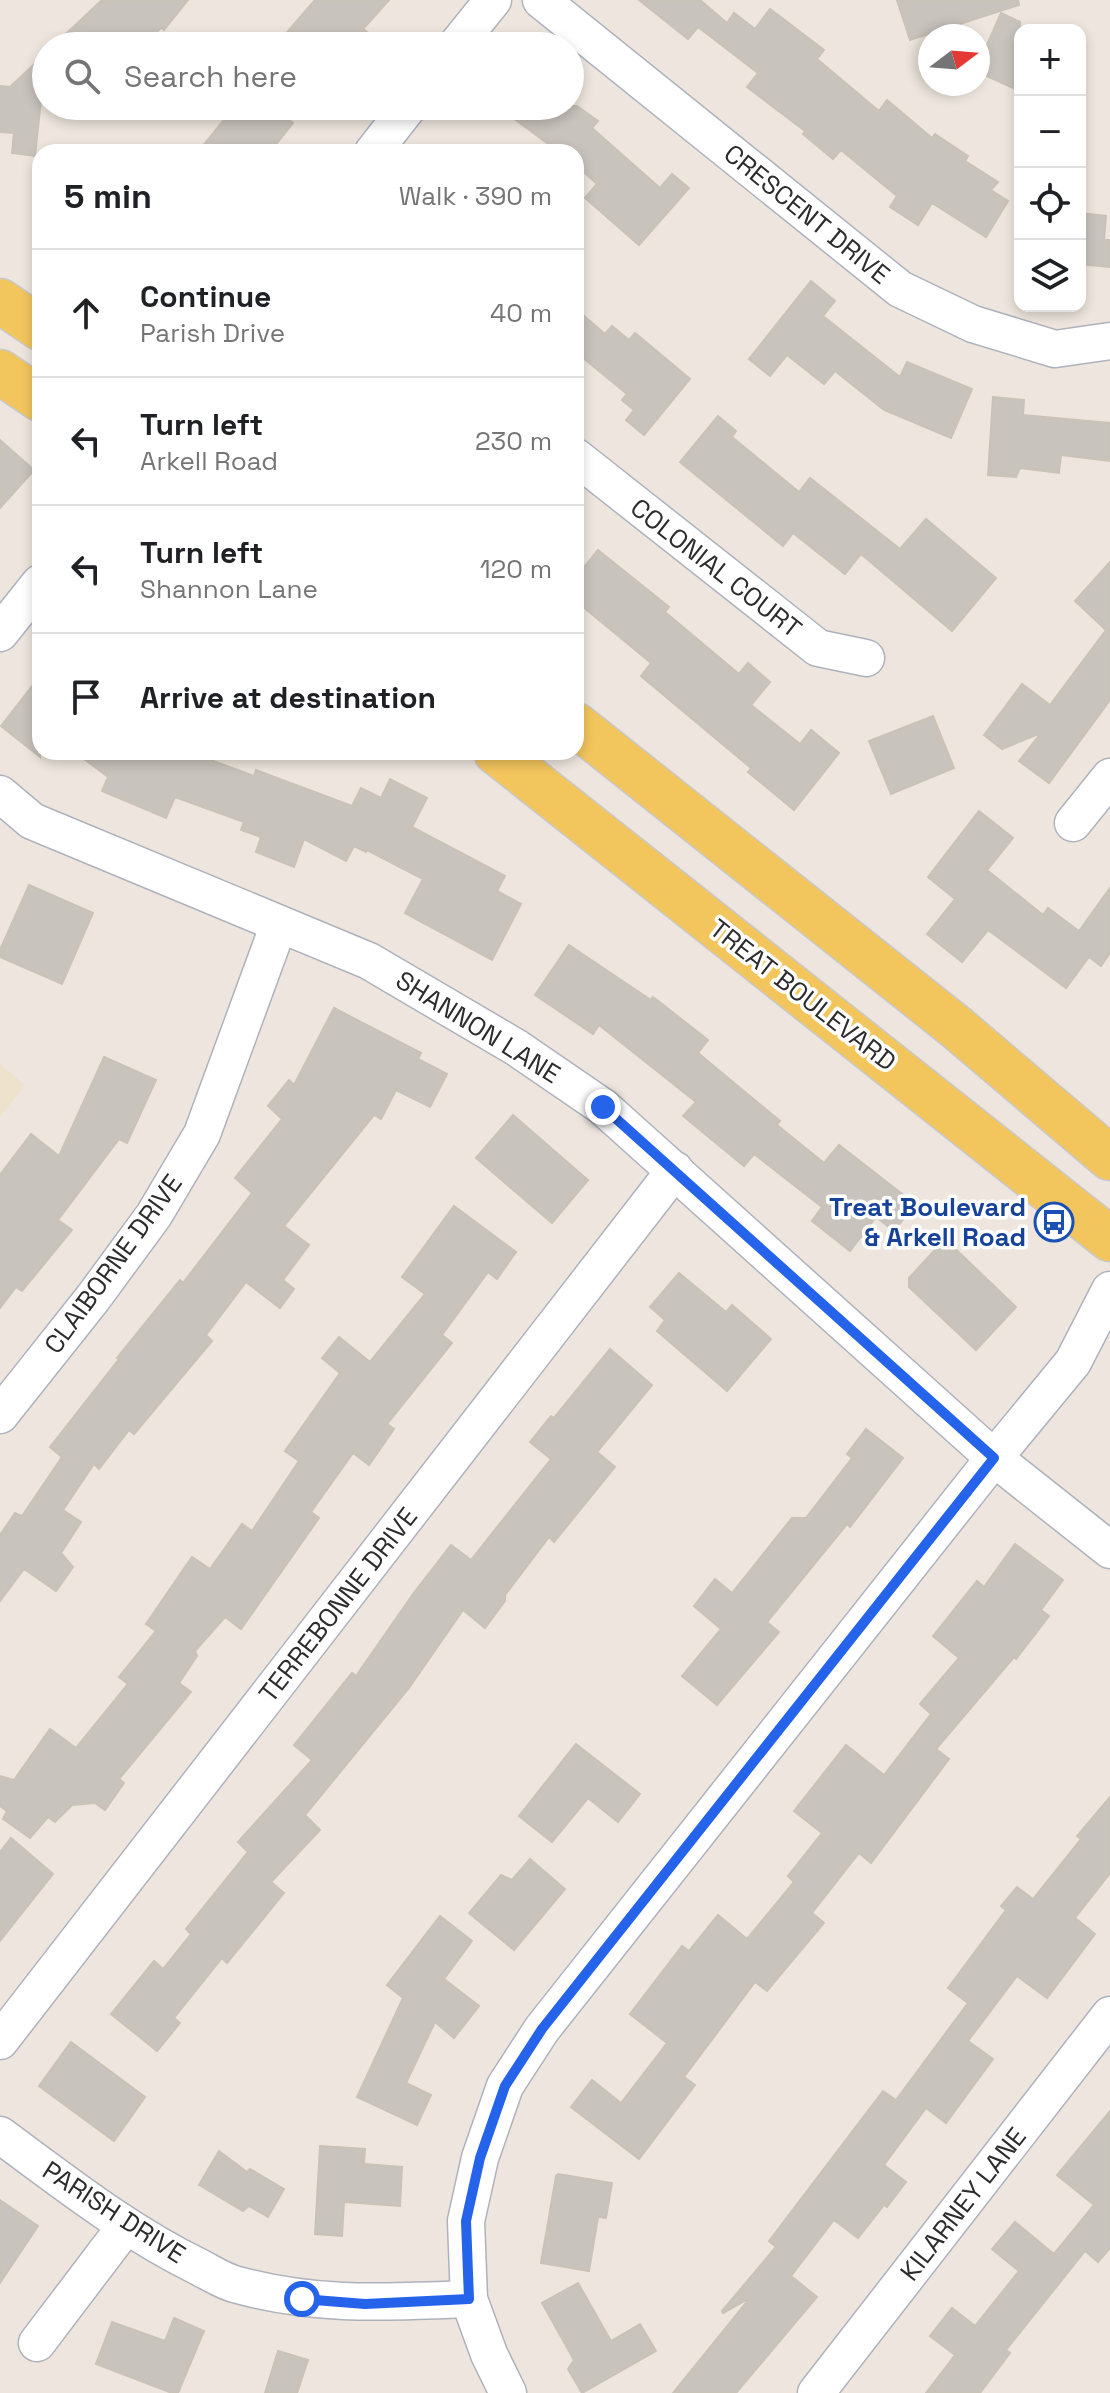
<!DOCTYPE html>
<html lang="en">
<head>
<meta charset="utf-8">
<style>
	:root { --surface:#fff; --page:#f6f6f6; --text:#202124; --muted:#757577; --line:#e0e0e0 }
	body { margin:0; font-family:"Space Grotesk",sans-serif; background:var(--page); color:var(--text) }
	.controls { position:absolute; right:24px; top:24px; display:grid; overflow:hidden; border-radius:16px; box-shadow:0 4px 12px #0003 }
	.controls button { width:72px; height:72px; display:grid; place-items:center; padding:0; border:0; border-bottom:2px solid var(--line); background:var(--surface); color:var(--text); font:40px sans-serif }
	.compass { position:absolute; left:918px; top:24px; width:72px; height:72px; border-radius:50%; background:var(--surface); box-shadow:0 4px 12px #0003; rotate:74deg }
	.stop { position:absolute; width:24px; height:24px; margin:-18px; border:6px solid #2563eb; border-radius:50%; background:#fff }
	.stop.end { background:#2563eb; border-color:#fff; box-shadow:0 2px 8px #0008 }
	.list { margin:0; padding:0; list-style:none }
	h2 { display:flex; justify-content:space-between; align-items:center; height:104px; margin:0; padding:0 32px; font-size:34px }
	h2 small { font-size:26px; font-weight:400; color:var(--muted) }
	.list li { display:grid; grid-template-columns:52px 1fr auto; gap:24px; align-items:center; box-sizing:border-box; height:128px; padding:0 32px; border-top:2px solid var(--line) }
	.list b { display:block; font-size:30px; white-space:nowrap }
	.list p { margin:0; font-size:26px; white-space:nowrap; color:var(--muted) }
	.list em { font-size:26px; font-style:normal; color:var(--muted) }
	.icon { flex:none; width:44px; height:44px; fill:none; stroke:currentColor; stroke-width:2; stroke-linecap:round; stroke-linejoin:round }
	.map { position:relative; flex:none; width:1110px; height:2393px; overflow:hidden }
	.search { position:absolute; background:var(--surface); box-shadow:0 4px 12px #0003; left:32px; top:32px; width:552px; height:88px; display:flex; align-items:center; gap:20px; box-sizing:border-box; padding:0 28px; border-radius:44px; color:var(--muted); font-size:30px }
	.panel { position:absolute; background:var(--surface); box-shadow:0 4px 12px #0003; left:32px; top:144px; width:552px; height:616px; border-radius:24px }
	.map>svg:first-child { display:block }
	.education { fill:#efe2cd }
	.building { fill:#c9c3bd; stroke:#c9c2b7; stroke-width:2 }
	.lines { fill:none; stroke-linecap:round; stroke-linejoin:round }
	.minor-casing { stroke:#aeb2bc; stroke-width:39 }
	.major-casing { stroke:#c8c8c8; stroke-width:47 }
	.minor { stroke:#fff; stroke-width:36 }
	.major { stroke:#f3c55d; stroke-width:44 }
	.route { stroke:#2563eb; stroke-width:10 }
	.labels { text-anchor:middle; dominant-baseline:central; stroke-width:7; stroke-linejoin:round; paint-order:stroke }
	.street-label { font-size:26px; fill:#2c2c2c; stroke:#fff }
	.transit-label { font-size:26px; font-weight:bold; fill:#164399; stroke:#fff; text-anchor:end }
</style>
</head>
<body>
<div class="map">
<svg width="1110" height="2393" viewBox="0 0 1110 2393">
	<rect width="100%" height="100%" fill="#eee6de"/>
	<polygon class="education" points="0,1064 25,1085 0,1117"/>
	<g class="building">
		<polygon points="102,0 188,0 164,30 161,28 142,46 53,46"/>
		<polygon points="315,0 389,0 363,29 367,32 356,46 275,46"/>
		<polygon points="639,0 700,0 727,23 734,13 755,29 770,9 824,50 817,59 879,111 887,100 932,138 935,134 968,156 965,161 998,182 991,190 1008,201 986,237 932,203 918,225 890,207 897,196 841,150 833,159 803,134 805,131 747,87 758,73 698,27 688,39"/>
		<polygon points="897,0 1018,0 1019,5 910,40"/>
		<polygon points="1001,13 1020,22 1020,91 978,72 978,65"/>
		<polygon points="46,53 35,156 12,153 14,133 0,132 0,86 10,87"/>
		<polygon points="235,106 297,106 287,118 293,123 270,152 198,152"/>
		<polygon points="497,106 577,106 598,121 592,128 660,188 672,174 689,188 639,245 585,198 597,184 576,165 576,152 559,152"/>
		<polygon points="1080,213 1106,216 1104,240 1110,240 1110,267 1080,264"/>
		<polygon points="811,281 835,301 823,316 900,377 907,362 972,389 951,438 884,410 835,371 824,384 787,355 770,376 749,359"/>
		<polygon points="576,309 605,334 612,326 629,340 635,333 690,379 644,435 626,420 634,410 622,400 627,394 576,352"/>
		<polygon points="993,397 1024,400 1023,415 1110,423 1110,461 1061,455 1059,473 1020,468 1016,477 988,475"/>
		<polygon points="718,416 736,431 732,437 799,492 810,478 900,549 926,519 996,578 952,631 861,554 845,574 793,533 783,546 680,462"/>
		<polygon points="0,440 34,470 0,508"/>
		<polygon points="598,550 669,607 665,612 739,674 748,663 770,682 751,705 800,744 811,730 839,753 794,810 748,772 751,768 641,676 651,663 576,601 576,577"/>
		<polygon points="1110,562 1110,700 1049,783 1019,761 1041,733 1002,749 984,735 1022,684 1050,705 1106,630 1075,601"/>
		<polygon points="40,676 40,757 1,726"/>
		<polygon points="933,716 954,768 891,794 869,741"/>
		<polygon points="75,752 189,752 254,776 256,770 352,806 361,788 381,798 390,779 427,798 412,827 505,876 497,891 521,904 492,960 405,913 423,879 367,850 366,852 354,846 346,861 304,839 294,867 256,852 261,837 241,830 244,822 175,797 166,818 102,791 108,777"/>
		<polygon points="979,811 1013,838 987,870 1043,915 1048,908 1079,931 1110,888 1110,953 1101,966 1089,957 1066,988 988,930 962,962 927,934 955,899 928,877"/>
		<polygon points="29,885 93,913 62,984 0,957 0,950"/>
		<polygon points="569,945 651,1000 653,997 708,1040 698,1053 780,1121 777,1125 824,1163 839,1145 915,1204 894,1231 876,1217 850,1251 812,1221 822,1207 754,1154 744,1166 683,1116 696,1102 599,1025 593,1034 535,995"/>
		<polygon points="334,1008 421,1053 418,1059 447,1074 430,1107 396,1090 381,1119 374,1115 284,1226 309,1245 283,1280 294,1289 280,1308 246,1282 206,1335 212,1341 134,1434 129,1430 99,1469 94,1464 63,1510 81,1522 61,1553 73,1567 56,1591 24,1569 0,1601 0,1535 15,1513 22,1516 62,1457 50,1447 119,1359 117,1358 180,1280 183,1283 252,1193 235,1178 282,1119 268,1106 289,1080 294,1085"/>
		<polygon points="104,1057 156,1080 127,1143 119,1139 58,1220 72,1230 22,1291 16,1287 0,1308 0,1175 31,1134 59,1156"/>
		<polygon points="513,1115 588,1180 552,1223 476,1158"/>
		<polygon points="454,1206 516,1252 497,1279 488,1272 442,1335 452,1343 387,1424 394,1429 369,1465 353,1453 311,1512 319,1518 241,1629 225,1617 195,1651 197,1656 179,1683 191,1692 119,1779 124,1783 105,1810 95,1803 72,1805 55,1822 48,1817 30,1838 3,1819 7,1811 0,1806 0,1776 14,1780 50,1729 76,1748 128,1684 119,1677 156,1631 146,1624 192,1557 210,1569 242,1524 252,1531 299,1461 285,1451 340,1373 322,1358 339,1337 370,1362 425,1294 402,1277"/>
		<polygon points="945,1239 1016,1307 976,1350 909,1287 909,1278"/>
		<polygon points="679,1273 726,1312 732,1305 771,1339 727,1391 657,1331 665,1320 650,1307"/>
		<polygon points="610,1349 652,1385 597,1452 615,1467 554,1542 549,1537 505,1595 505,1601 485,1628 463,1610 409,1688 305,1815 320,1830 271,1882 284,1893 227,1963 222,1958 174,2018 180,2023 157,2051 111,2014 154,1961 163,1969 191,1934 186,1929 248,1852 238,1842 312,1760 294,1745 352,1673 356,1676 413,1594 451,1545 471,1560 551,1459 530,1442 551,1416 554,1418"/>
		<polygon points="866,1429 903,1458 850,1527 847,1524 767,1622 779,1632 717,1705 682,1676 721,1629 694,1606 715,1579 732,1593 792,1518 806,1518 852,1458 847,1454"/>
		<polygon points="1015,1544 1063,1580 1041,1610 1049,1616 1016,1659 1014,1657 936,1749 949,1759 871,1863 859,1853 812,1913 824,1923 767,1991 755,1982 684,2077 695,2085 639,2159 571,2107 592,2080 621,2103 667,2043 630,2014 682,1946 689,1951 718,1915 747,1939 794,1882 788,1876 822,1833 794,1811 846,1745 884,1775 931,1714 920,1704 959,1658 933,1636 977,1581 984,1587"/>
		<polygon points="576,1744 640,1794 618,1822 588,1798 552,1842 519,1816"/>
		<polygon points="1110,1797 1110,1873 1075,1918 1095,1934 1047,1998 1017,1976 968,2041 993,2059 946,2123 926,2108 884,2165 906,2182 887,2207 884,2205 858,2238 834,2220 791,2276 817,2297 736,2393 673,2393 750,2298 723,2313 722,2311 776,2247 769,2241 883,2091 896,2100 968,2003 948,1988 1006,1910 1001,1906 1017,1887 1033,1899 1081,1839 1077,1836"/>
		<polygon points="11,1838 53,1874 0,1941 0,1852"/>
		<polygon points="530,1859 565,1889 514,1950 469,1913 501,1875 512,1880"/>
		<polygon points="440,1916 472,1941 444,1979 479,2006 454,2038 435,2022 406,2083 431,2095 417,2125 357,2097 403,1998 387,1985"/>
		<polygon points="71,2042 145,2097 114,2141 39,2086"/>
		<polygon points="1110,2111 1110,2248 1098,2262 1085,2251 1006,2350 1010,2353 980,2393 926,2393 955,2355 930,2336 952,2308 975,2326 1019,2271 992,2249 1015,2222 1054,2254 1094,2205 1057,2175"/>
		<polygon points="320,2146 365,2149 364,2164 402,2167 400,2206 344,2202 342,2236 315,2234"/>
		<polygon points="219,2151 247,2172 250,2169 284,2189 268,2217 249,2206 243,2211 199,2185"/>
		<polygon points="558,2174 612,2183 606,2218 598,2217 589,2271 541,2263 556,2176"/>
		<polygon points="0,2200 38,2226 0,2283"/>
		<polygon points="578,2283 611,2341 640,2324 656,2351 582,2393 568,2369 574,2360 542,2303"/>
		<polygon points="174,2318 204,2331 178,2393 172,2393 96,2364 112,2322 165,2341"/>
		<polygon points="278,2351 308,2360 297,2393 265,2393"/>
	</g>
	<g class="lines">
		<g class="minor-casing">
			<g id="minor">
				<polyline points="541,0 900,289 973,324 1055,349 1110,341"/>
				<polyline points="456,46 493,0"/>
				<polyline points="373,152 409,106"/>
				<polyline points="576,457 818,648 866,658"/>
				<polyline points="0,633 40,583"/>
				<polyline points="0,794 32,821 369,961 517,1048 603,1107 994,1458 1110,1550"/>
				<polyline points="1073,823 1110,777"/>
				<polyline points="0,1415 93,1298 154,1215 202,1134 279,924"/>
				<polyline points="0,2041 675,1170"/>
				<path d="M0,2135c64,47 127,97 199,132 12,6 25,15 39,18 79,22 150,17 231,14"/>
				<polyline points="37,2343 125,2227"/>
				<polyline points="508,2393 489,2354 469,2299 466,2221 480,2158 505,2086 542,2029 994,1458 1073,1362 1110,1290"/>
				<polyline points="816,2393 1110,2015"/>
			</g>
		</g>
		<g class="major-casing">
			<g id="major">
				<polyline points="0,301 40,328"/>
				<polyline points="0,372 40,399"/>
				<polyline points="576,725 956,1027 1110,1158"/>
				<polyline points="496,752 1110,1239"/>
			</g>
		</g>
		<use href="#minor" class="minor"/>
		<use href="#major" class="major"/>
	</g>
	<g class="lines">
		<polyline class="route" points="302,2299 365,2304 469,2299 466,2221 480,2158 505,2086 542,2029 994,1458 603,1107"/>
	</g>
	<defs>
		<g id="bus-ring" transform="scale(2)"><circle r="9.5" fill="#fff" stroke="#1a4fb4" stroke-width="1.5"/><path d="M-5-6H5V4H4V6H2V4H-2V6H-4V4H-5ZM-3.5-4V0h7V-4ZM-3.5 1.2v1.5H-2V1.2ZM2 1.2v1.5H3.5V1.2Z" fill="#1a4fb4"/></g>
	</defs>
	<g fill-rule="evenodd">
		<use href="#bus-ring" x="1054" y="1222"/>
	</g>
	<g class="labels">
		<g class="street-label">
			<text transform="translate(807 214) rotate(39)">CRESCENT DRIVE</text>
			<text transform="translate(716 568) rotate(38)">COLONIAL COURT</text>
			<text transform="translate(803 995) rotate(38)">TREAT BOULEVARD</text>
			<text transform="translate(478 1027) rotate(32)">SHANNON LANE</text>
			<text transform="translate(113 1264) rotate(-54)">CLAIBORNE DRIVE</text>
			<text transform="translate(338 1605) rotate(-52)">TERREBONNE DRIVE</text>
			<text transform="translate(963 2204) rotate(-52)">KILARNEY LANE</text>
			<text transform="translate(114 2212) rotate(33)">PARISH DRIVE</text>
		</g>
		<g class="transit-label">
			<text x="1026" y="1207">Treat Boulevard<tspan x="1026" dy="30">&amp; Arkell Road</tspan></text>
		</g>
	</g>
</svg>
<div class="controls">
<button>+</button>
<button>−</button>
<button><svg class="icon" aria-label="locate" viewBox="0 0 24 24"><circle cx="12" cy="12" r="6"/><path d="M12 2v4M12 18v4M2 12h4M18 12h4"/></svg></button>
<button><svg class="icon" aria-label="layers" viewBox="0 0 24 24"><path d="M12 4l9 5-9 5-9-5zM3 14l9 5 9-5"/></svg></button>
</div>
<svg class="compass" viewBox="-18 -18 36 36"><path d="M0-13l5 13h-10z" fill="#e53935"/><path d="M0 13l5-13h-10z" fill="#757577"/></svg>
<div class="stop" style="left:302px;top:2299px"></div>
<div class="stop end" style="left:603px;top:1107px"></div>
<div class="search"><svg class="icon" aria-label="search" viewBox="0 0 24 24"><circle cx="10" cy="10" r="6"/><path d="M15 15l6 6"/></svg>Search here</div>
<section class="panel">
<h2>5 min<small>Walk · 390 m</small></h2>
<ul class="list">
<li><svg class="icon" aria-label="ahead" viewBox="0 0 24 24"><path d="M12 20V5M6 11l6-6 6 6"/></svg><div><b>Continue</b><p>Parish Drive</p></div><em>40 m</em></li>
<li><svg class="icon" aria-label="left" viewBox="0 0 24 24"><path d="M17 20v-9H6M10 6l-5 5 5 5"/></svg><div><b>Turn left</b><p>Arkell Road</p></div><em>230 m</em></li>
<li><svg class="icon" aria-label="left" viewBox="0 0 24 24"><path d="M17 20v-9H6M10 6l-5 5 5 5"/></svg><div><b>Turn left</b><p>Shannon Lane</p></div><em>120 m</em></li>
<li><svg class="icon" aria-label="arrive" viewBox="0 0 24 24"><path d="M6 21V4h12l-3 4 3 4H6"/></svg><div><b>Arrive at destination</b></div></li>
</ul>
</section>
</div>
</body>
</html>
